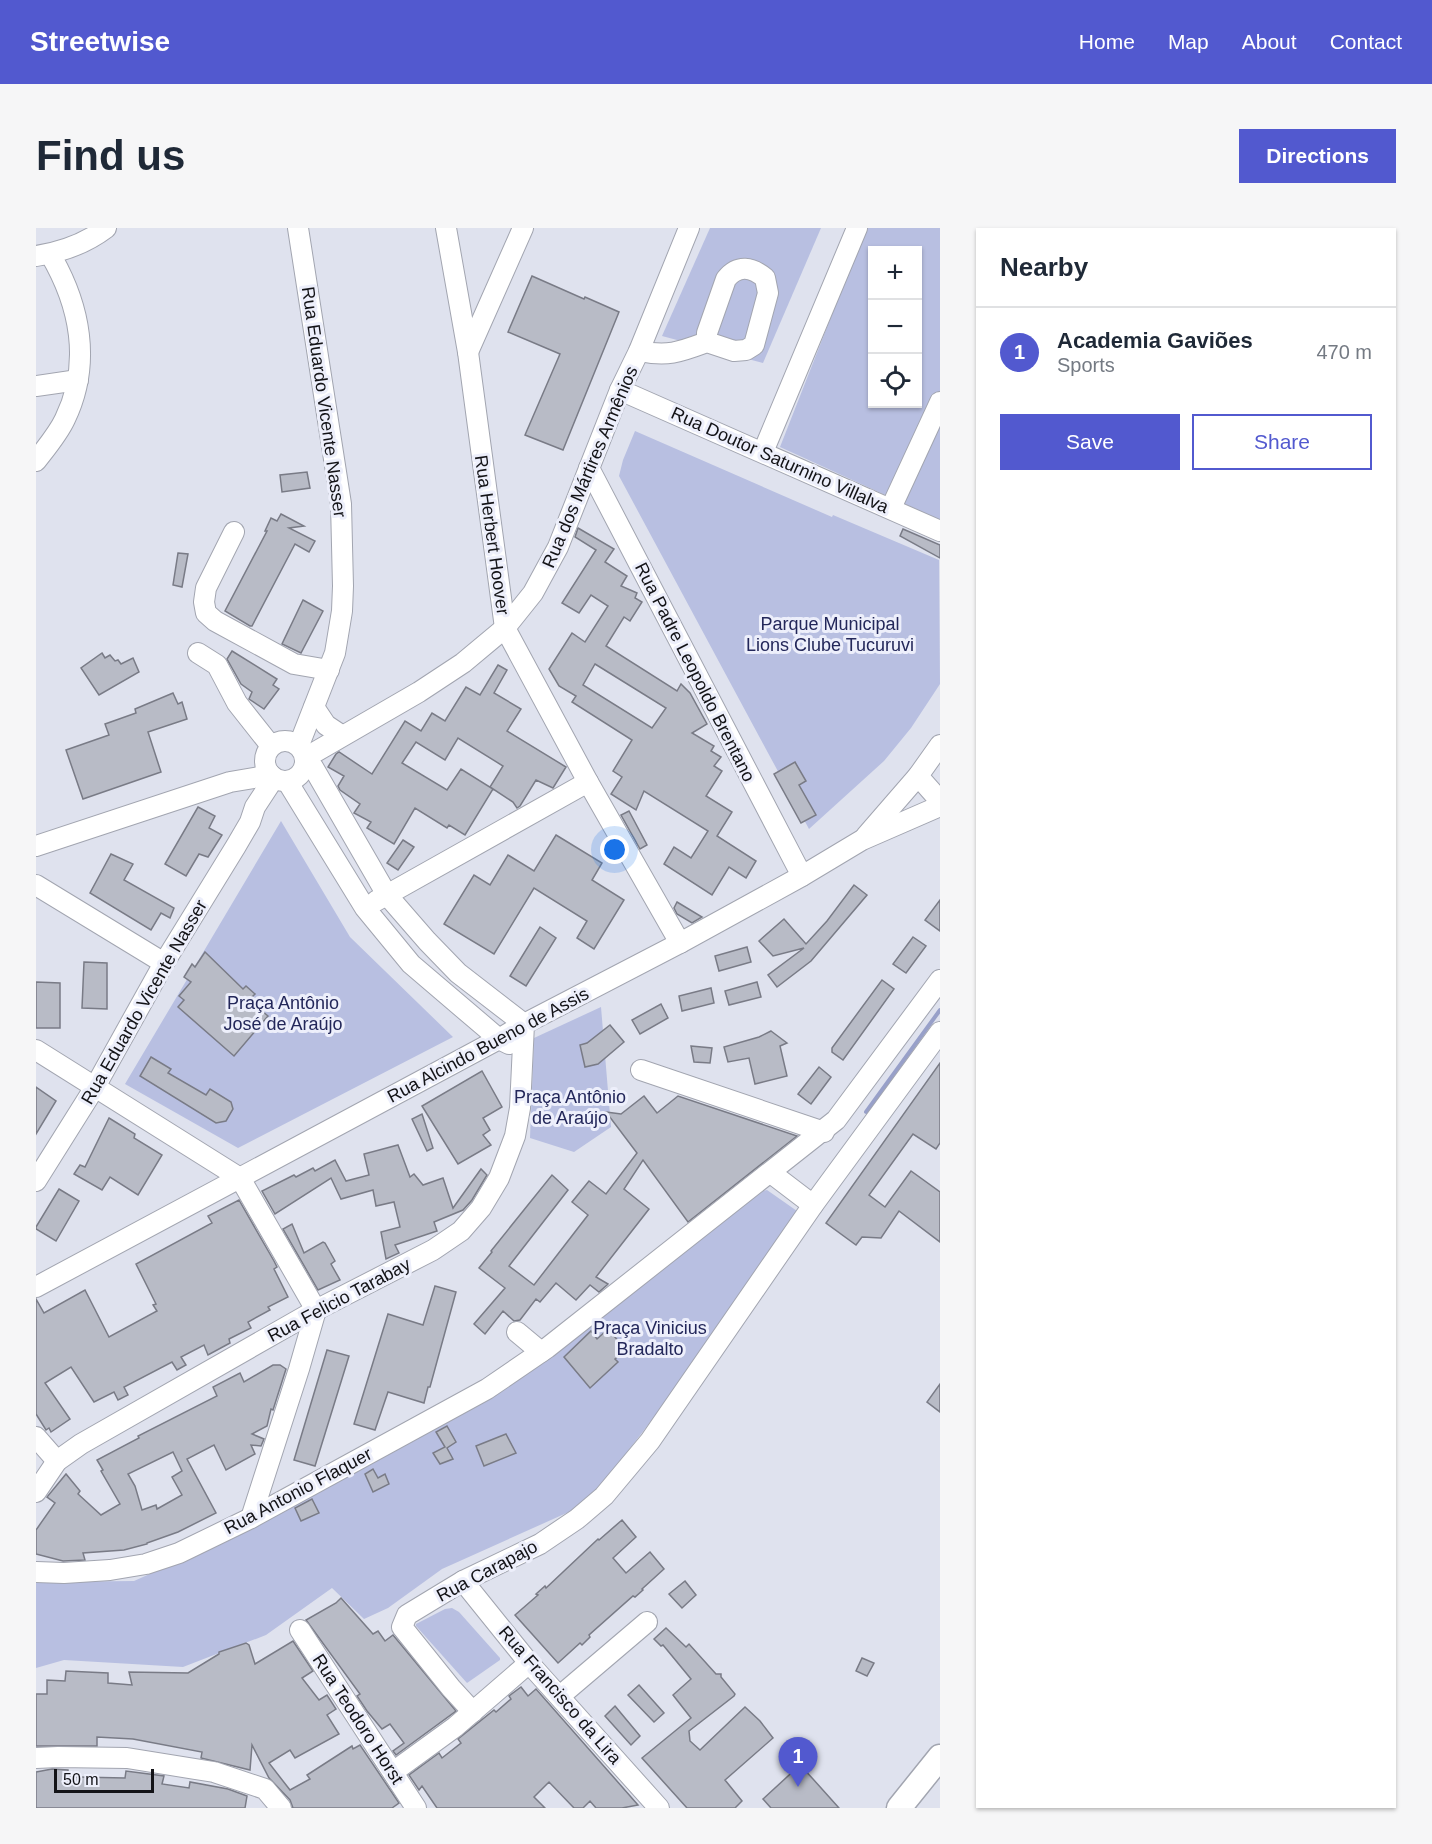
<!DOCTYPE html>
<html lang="en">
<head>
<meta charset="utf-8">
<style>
	:root { --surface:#fff; --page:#f6f6f7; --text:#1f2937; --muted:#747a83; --line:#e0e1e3; --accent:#5259cf }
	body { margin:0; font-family:Helvetica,sans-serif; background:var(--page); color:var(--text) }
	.controls { position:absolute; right:18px; top:18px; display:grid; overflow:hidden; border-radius:0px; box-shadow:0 2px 4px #0004 }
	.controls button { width:54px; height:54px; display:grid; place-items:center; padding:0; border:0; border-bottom:2px solid var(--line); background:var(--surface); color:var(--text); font:30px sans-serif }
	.scale { position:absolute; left:18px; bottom:15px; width:100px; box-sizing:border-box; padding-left:6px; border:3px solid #131317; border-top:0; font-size:16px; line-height:21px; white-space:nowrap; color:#131317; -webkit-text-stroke:4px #edeffb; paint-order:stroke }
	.you { position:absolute; left:579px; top:622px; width:21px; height:21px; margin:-15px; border:4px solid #fff; border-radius:50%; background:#1a73e8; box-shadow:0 0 0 9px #1a73e833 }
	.badge { display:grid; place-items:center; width:39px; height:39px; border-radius:50%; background:var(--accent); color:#fff; font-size:20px; font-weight:700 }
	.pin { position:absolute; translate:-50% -50px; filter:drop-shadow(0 2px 3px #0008) }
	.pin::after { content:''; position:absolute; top:32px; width:21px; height:18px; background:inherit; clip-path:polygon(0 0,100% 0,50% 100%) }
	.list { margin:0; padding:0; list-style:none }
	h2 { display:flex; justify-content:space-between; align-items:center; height:78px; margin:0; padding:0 24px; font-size:26px }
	h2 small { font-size:20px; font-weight:400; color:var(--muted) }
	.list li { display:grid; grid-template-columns:39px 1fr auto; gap:18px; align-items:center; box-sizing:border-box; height:90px; padding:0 24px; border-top:2px solid var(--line) }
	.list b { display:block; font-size:22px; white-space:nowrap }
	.list p { margin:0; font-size:20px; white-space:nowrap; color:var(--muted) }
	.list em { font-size:20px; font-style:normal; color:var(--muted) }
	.actions { display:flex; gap:12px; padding:18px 24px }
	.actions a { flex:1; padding:14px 0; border:2px solid var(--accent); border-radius:0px; text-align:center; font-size:21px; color:var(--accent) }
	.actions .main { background:var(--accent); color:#fff }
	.icon { flex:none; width:33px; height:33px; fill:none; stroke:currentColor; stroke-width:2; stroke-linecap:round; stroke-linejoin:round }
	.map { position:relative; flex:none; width:904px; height:1580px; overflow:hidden; border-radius:0px }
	header { display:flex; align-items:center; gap:36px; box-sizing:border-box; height:84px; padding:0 30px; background:var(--accent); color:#fff }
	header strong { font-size:28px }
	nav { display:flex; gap:33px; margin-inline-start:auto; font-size:21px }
	.intro { display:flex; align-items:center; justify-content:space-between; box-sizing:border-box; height:144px; padding:0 36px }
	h1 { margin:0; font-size:42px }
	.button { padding:15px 27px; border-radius:0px; background:var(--accent); color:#fff; font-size:21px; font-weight:700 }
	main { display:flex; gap:36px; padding:0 36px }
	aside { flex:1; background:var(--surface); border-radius:0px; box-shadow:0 2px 4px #0004 }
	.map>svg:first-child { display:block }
	.green { fill:#b8bfe1; fill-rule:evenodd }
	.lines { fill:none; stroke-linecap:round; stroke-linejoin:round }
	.stream { stroke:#98a0c9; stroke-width:4 }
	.building { fill:#b8bbc6; stroke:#797b86; stroke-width:1.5; fill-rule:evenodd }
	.minor-casing { stroke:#a2a5b0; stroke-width:22 }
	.major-casing { stroke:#a2a5b0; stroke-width:27 }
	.minor { stroke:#fff; stroke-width:20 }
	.major { stroke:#fff; stroke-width:24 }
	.labels { text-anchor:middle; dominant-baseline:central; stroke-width:6; stroke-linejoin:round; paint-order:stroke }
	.street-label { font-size:18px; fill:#131317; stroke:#edeffb }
	.park-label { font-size:18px; fill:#23275a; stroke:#edeffb }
</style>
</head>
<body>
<header>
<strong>Streetwise</strong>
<nav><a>Home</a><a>Map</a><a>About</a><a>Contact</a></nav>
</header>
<div class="intro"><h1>Find us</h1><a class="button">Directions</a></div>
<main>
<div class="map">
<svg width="904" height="1580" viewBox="0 0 904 1580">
	<rect width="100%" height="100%" fill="#dfe2ee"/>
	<g class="green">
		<polygon points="674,0 785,0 727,135 626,108"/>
		<path d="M830,0h74v292l-160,-73zM836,22h46v154h-46z"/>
		<polygon points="599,203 796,289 797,287 903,332 904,456 875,500 848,533 773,601 583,248 587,232"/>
		<polygon points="245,593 314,709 417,809 202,920 89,856"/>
		<polygon points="565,779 575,899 538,924 494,910 498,810"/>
		<polygon points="731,962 761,983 761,988 714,1058 618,1189 559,1266 535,1283 406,1341 352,1380 328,1391 296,1360 230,1407 147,1439 28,1432 0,1440 0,1354 98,1353 221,1298 541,1105 727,963"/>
		<polygon points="416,1380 423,1384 464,1430 464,1432 431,1455 380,1398 380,1396 409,1381"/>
	</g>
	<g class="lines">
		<polyline class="stream" points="830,884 904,782"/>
	</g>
	<g class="building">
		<polygon points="496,48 548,71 549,69 583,84 527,222 489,207 524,126 472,104"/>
		<polygon points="271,244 274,260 246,264 244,247"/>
		<polygon points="245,286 268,298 253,300 279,313 273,324 259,316 216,398 214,398 189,383 231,303 229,303 235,290 241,293"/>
		<path d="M542,300l36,21 -9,13 22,14 -6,10 16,7 -2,5 7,4 -12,19 -6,-4 -18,29 71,45 4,-7 9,9 17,31 -15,9 22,13 -3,5 10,6 -7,9 8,5 -16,25 26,16 -15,24 39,25 -10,17 -17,-11 -17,28 -48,-31 10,-17 17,11 17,-27 -64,-40 -8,19 -25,-16 11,-17 -9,-6 19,-31 -60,-38 4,-6 -17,-10 -10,-17 23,-36 13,9 23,-36 -17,-11 -12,18 -17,-10 34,-53 -21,-13zM559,436l71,44 -14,20 -69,-43z"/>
		<polygon points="867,301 904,317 904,330 864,308"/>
		<polygon points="142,325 152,326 146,359 137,357"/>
		<polygon points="267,372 287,383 265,425 246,416"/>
		<polygon points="196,423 241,451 237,457 243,461 228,481 213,471 216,464 205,456 191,431"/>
		<polygon points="66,425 69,430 74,427 79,433 82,432 85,436 97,430 103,444 63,467 45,440"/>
		<polygon points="462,437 471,442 458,465 485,481 471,503 530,539 517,560 500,552 484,578 481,580 477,574 454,559 467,538 422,510 409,532 380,514 366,535 411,562 425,541 457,561 429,607 413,597 411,600 379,580 358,616 331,600 335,594 318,585 324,576 304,562 302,558 308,548 292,539 300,526 303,524 336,546 369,493 385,503 396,485 409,493 430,459 444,467"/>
		<polygon points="137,465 142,476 146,474 151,491 112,504 125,544 47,571 30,522 73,507 69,496 100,485 99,481"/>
		<polygon points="759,534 770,553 763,557 780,587 765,595 738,546"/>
		<polygon points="162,579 179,588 173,600 186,607 172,629 163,626 150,648 129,636"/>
		<polygon points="593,583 611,617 604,621 585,587"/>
		<polygon points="520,607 566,635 556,652 588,672 558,721 541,710 551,693 498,660 458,726 408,696 438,647 454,657 472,627 498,643"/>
		<polygon points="367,612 378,619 362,642 351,635"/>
		<polygon points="75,626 97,636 88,652 138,680 134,690 125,685 115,702 54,665"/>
		<polygon points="818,657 831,667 775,733 741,759 732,747 768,720 737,728 723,713 748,691 770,716 791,693"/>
		<polygon points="904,672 904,703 889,692"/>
		<polygon points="641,674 666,689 656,695 641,686 638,680"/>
		<polygon points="504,699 520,710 490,758 474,748"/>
		<polygon points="877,709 890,718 870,745 857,736"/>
		<polygon points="711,719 715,734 683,743 679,728"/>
		<polygon points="169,724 207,761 210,758 219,766 213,772 232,788 198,828 142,779 148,772 143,768 155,754 148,749 156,736 159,739"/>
		<polygon points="48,734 71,735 71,781 46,780"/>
		<polygon points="846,752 858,761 807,832 796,824 796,820"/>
		<polygon points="0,754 24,755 24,800 0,800"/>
		<polygon points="721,754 725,769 693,777 689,763"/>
		<polygon points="675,760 678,775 646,783 643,768"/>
		<polygon points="625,776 632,790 604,806 596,792"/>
		<polygon points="574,797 588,814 562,836 549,839 544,817 551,815"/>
		<polygon points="735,803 751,815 744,818 751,848 719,856 713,830 692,834 688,819 723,809"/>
		<polygon points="655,818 676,820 674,835 658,834"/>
		<polygon points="115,829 135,841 132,845 170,867 174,861 195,874 197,881 190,893 180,895 104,848"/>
		<polygon points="904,835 904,915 900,921 877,906 833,967 849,979 875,943 904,964 904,1014 863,983 845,1010 826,1009 820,1017 790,995"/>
		<polygon points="783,839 795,849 775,876 762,866"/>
		<polygon points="446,843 466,879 447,890 454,902 447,907 455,917 422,936 386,878"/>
		<polygon points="0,859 20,873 0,906"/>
		<polygon points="608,868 621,885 642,868 761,908 652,994 607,932 588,961 613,981 560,1049 572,1056 571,1057 563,1064 554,1057 540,1072 520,1055 504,1074 500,1071 484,1092 478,1093 467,1083 449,1106 438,1096 469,1060 443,1040 456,1024 455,1023 516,947 532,962 473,1038 498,1057 552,987 536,974 553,953 570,966 601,925 570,884 585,886"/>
		<polygon points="386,886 397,920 391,923 376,891"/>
		<polygon points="73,890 99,906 98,910 126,927 102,967 74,949 66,962 38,946 44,937 49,939"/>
		<polygon points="362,917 374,949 378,946 387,957 407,950 417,980 445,941 451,947 436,972 427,982 398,994 401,1003 359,1017 363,1025 350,1031 345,1004 364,999 358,974 340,978 337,962 305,971 295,950 239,986 226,963 258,947 260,949 277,940 279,943 299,932 310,953 333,947 328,926"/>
		<polygon points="23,961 43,973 20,1013 0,1001 0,999"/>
		<polygon points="203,972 238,1033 241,1039 238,1041 252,1069 232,1079 234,1082 212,1094 215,1100 193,1111 194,1115 172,1127 168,1117 145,1129 150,1137 141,1142 136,1134 88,1159 92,1167 82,1172 78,1164 58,1174 35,1139 9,1155 34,1191 15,1204 13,1200 10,1202 0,1186 0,1071 8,1085 49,1062 73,1109 121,1083 117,1077 120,1076 100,1036 176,995 172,988"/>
		<polygon points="256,996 268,1025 287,1014 289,1015 299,1033 295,1036 304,1052 282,1062 247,1001"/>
		<polygon points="399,1058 420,1064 394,1159 392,1159 388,1175 352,1164 339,1202 318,1196 352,1086 387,1097"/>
		<polygon points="572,1101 590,1122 579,1131 582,1134 554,1160 528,1129 555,1103 561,1111"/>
		<polygon points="291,1122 313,1128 279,1238 258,1232"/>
		<path d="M237,1137h7l6,4 -13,41 -2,-1 -4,17 -15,8 12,5 -3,7 -10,-1 4,9 -29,16 -12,-25 -27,14 29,54 -38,19 -31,11v1l-23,6 -41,3 2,7 -22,1 -27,-7v-24l19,-27 -8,-6 19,-23 14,17 -2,3 23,21 19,-11 -19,-33 2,-1 -6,-10 42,-22 -1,-2 79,-40 -4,-9 27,-14 4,9zM137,1224l9,19 -10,6 10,18 -25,14 -1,-4 -14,5 -7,-24 -7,-12z"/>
		<polygon points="904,1156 904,1184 891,1174"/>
		<polygon points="411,1198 420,1214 411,1220 417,1231 404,1236 397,1225 409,1219 400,1204"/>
		<polygon points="470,1206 480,1225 448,1238 440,1218"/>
		<polygon points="337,1241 342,1250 349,1246 353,1256 337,1264 329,1246"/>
		<polygon points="276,1271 283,1285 265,1293 259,1280"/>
		<polygon points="586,1292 600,1309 577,1330 590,1345 614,1324 628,1341 606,1361 607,1362 599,1369 597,1368 553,1407 554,1409 546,1417 544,1415 522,1435 479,1387 502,1367 500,1366 509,1358 510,1360 562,1311 563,1312"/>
		<polygon points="649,1353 660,1367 646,1380 633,1366"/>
		<polygon points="305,1370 337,1406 342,1403 349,1413 357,1407 420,1483 360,1527 357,1523 368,1515 354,1496 346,1501 331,1483 321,1468 324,1466 270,1392 300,1375"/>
		<polygon points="630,1400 650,1419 653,1416 680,1446 685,1446 685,1449 699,1466 698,1468 653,1503 654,1513 664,1522 709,1479 724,1493 737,1510 689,1552 706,1573 699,1580 651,1580 606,1530 655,1490 637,1467 655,1451 627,1417 625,1418 618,1411"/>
		<polygon points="257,1413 277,1443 266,1450 283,1472 291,1467 300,1481 291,1487 303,1506 259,1530 254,1522 233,1535 254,1562 274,1551 271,1547 316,1518 317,1521 324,1517 363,1575 356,1580 257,1580 254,1572 233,1550 216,1517 214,1542 165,1530 166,1524 97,1511 61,1509 61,1518 0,1518 0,1466 11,1466 11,1452 29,1453 30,1443 72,1445 72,1455 96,1457 93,1444 152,1445 183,1426 183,1424 210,1415 213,1417 219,1436"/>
		<polygon points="826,1430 838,1435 831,1448 820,1443"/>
		<polygon points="603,1457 628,1485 618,1494 592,1467"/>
		<polygon points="485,1459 492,1468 500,1461 602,1577 586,1580 560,1580 554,1573 547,1580 538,1580 513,1554 498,1569 509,1580 401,1580 386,1558 383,1562 373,1547 403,1525 406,1530 425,1515 422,1511 458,1482 460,1484 475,1471 473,1468"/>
		<polygon points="579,1478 604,1508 595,1517 569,1488"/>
		<polygon points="764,1537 777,1551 803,1580 735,1580 727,1571"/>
		<polygon points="16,1541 32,1542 32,1549 42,1549 89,1550 90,1543 128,1548 126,1556 153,1560 154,1554 192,1561 211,1568 209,1580 0,1580 0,1544"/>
	</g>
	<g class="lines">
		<g class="minor-casing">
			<g id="minor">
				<polyline points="262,0 305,276 307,358 306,383 299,425 263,517"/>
				<polyline points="410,0 432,124 469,400 552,554 644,715"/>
				<path d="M0,28c26,-4 49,-12 70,-28"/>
				<path d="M603,123c29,6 41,1 68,-9l27,9 12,-1 8,-5 14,-52 -3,-15c-13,-11 -27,-14 -39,1l-19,54v9"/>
				<polyline points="432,124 487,0"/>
				<polyline points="0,158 42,152"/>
				<polyline points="584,162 904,303"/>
				<polyline points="727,224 821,0"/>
				<path d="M0,233c10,-13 22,-27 29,-42 27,-56 15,-114 -15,-165"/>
				<polyline points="553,240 766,648"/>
				<polyline points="855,280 904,174"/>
				<polyline points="198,304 170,360 168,374 170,385 179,393 258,436 293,442"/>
				<polyline points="162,425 181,437 201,475 235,518"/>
				<polyline points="278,479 290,497 302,505"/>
				<circle cx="249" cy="533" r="20"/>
				<polyline points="269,530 383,464 427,435 469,400 497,365 522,319 584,162 603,123 653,0"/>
				<polyline points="882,548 904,573"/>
				<polyline points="251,553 329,680 375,736 463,811 473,816"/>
				<polyline points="830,608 882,548 904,517"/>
				<polyline points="0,618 194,554 235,547"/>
				<polyline points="0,657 128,735"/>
				<polyline points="340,673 552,554"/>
				<polyline points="0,822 204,950 280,1082 263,1141 215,1290"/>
				<polyline points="605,842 788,904"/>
				<polyline points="735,945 777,977"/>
				<polyline points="0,953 59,859 128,735 200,618 214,594 219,579 238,550"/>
				<polyline points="0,1059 463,811 488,796 644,715 766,648 826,612 904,578"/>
				<polyline points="481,1104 505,1124"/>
				<polyline points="0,1209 21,1233"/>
				<polyline points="0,1264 21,1233 45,1216 280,1082 397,1022 425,1003 445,980 463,950 479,908 484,880 488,796 422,745 391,713 351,667 277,539 270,533"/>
				<polyline points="0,1344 28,1345 74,1342 110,1336 143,1325 215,1290 451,1161 511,1120 800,892 904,752"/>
				<polyline points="427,1353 493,1435 623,1580"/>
				<polyline points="264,1402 380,1580"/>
				<polyline points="524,1468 611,1394"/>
				<polyline points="437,1484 415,1460 366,1399 371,1387 427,1353 504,1316 541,1291 568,1268 614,1213 777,977 904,804"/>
				<polyline points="0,1530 22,1529 91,1530 178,1544 229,1561 245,1580"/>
				<polyline points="357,1544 419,1499 493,1435"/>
			</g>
		</g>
		<g class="major-casing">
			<polyline id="major" points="863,1580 904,1529"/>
		</g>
		<use href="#minor" class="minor"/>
		<use href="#major" class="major"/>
	</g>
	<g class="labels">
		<g class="street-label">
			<text transform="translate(288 174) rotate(82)">Rua Eduardo Vicente Nasser</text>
			<text transform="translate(744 232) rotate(24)">Rua Doutor Saturnino Villalva</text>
			<text transform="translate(554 239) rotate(-67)">Rua dos Mártires Armênios</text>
			<text transform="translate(456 307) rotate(82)">Rua Herbert Hoover</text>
			<text transform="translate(659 444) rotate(63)">Rua Padre Leopoldo Brentano</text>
			<text transform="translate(108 774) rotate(-60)">Rua Eduardo Vicente Nasser</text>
			<text transform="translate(452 817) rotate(-28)">Rua Alcindo Bueno de Assis</text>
			<text transform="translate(303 1072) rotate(-28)">Rua Felicio Tarabay</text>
			<text transform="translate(262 1263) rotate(-28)">Rua Antonio Flaquer</text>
			<text transform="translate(451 1343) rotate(-28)">Rua Carapajo</text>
			<text transform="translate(524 1467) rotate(49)">Rua Francisco da Lira</text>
			<text transform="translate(322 1491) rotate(57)">Rua Teodoro Horst</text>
		</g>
		<g class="park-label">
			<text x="794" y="396">Parque Municipal<tspan x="794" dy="21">Lions Clube Tucuruvi</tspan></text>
			<text x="247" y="775">Praça Antônio<tspan x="247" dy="21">José de Araújo</tspan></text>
			<text x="534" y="869">Praça Antônio<tspan x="534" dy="21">de Araújo</tspan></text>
			<text x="614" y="1100">Praça Vinicius<tspan x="614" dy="21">Bradalto</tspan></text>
		</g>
	</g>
</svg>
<div class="controls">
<button>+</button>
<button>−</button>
<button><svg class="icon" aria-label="locate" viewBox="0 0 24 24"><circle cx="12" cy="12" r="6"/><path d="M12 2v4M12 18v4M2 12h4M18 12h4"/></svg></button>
</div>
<div class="scale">50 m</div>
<div class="you"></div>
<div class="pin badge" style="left:762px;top:1559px">1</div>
</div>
<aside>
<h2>Nearby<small></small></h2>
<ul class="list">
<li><span class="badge">1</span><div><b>Academia Gaviões</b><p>Sports</p></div><em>470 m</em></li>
</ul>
<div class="actions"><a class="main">Save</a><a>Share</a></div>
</aside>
</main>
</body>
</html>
